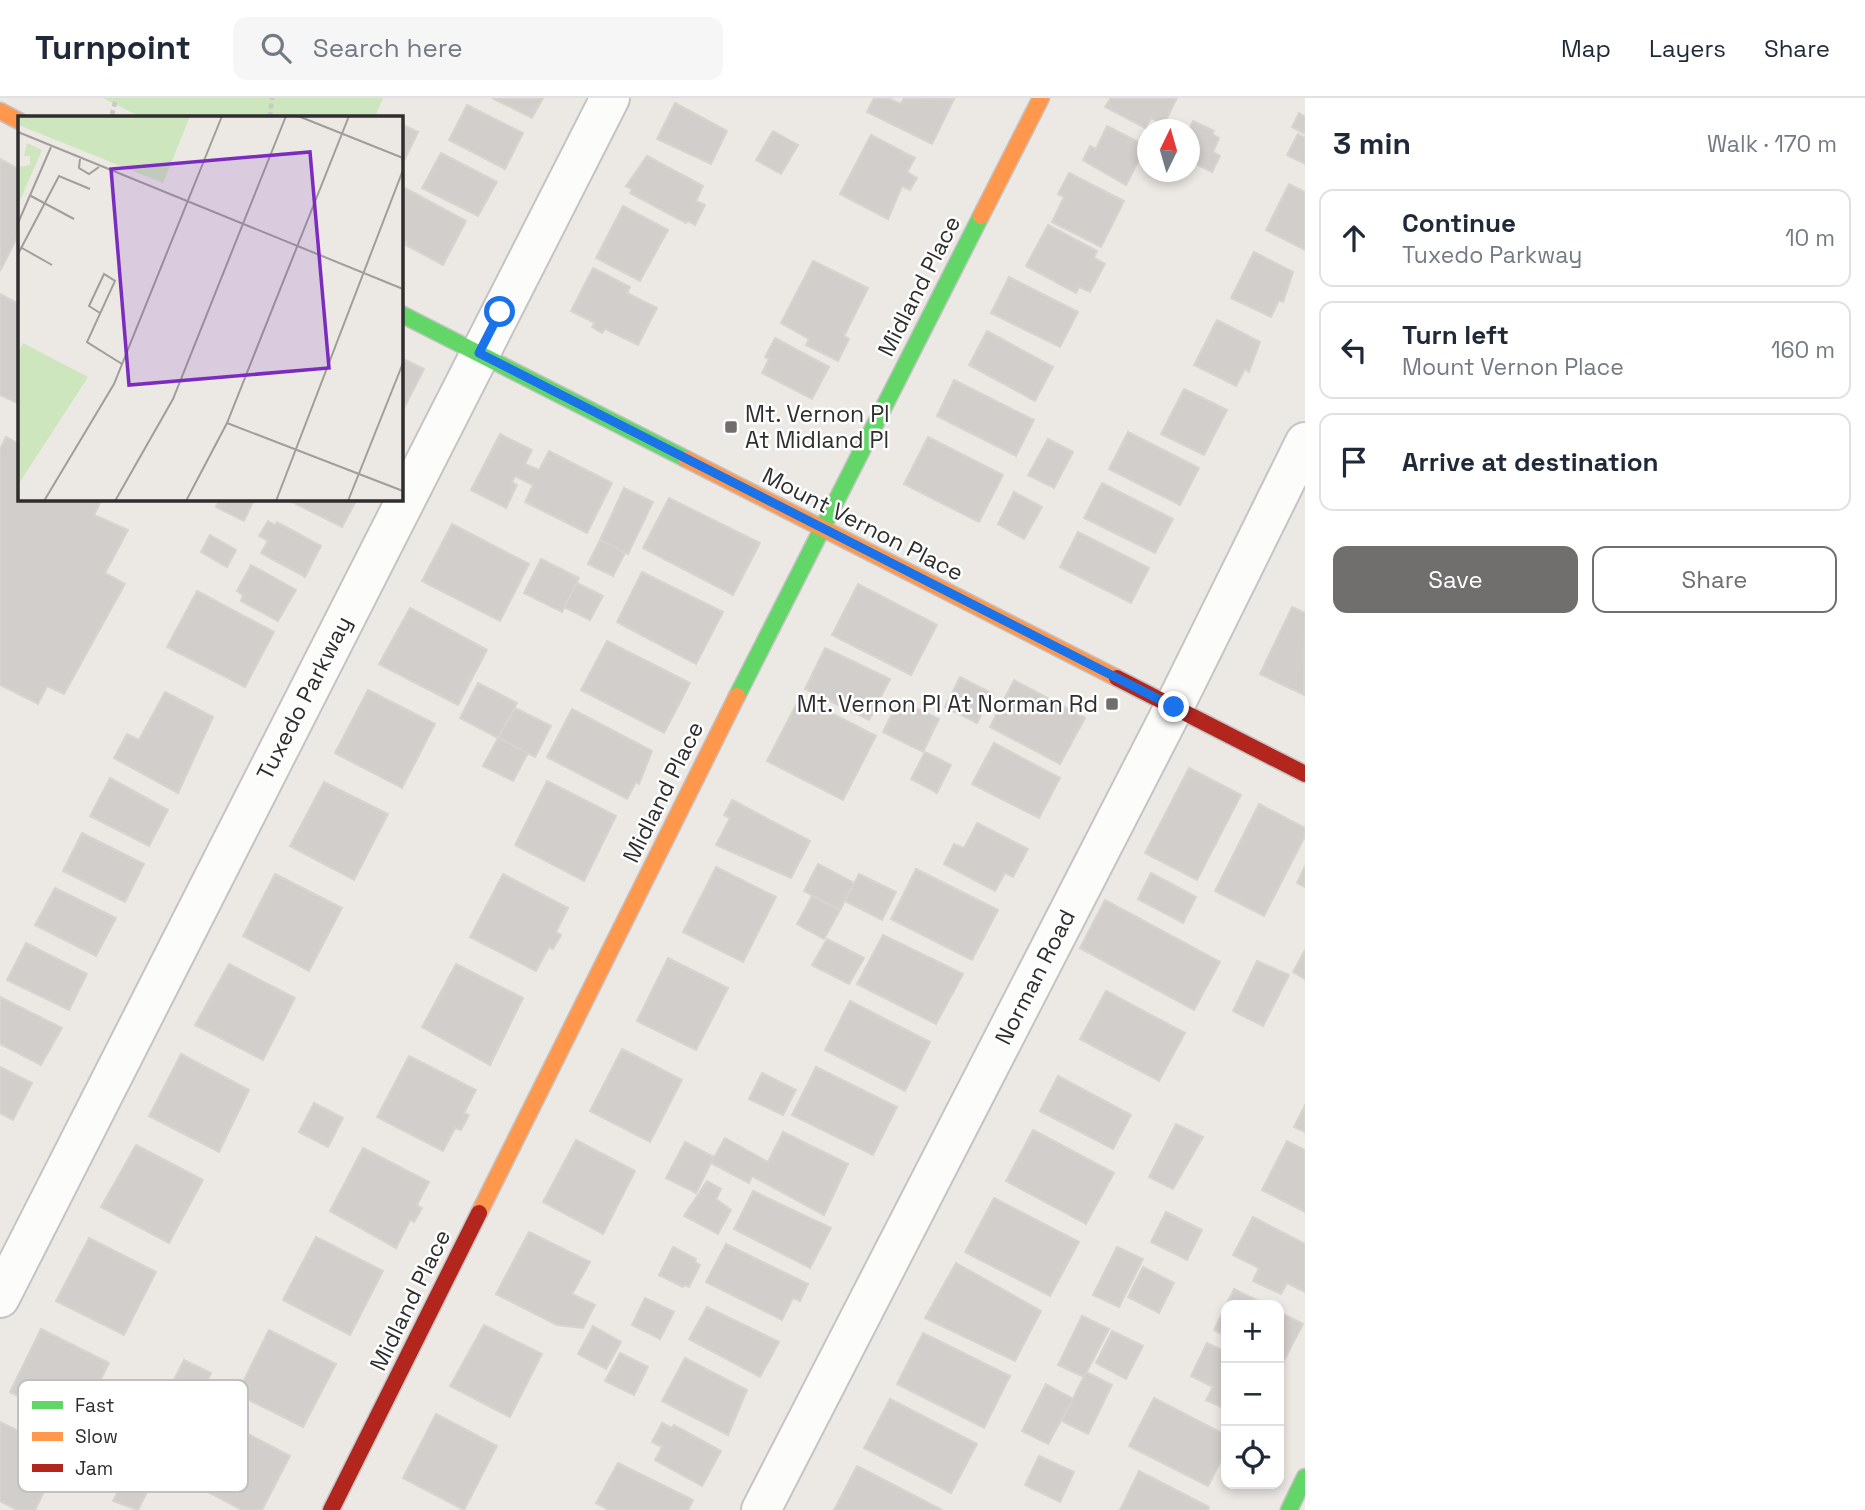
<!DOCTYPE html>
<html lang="en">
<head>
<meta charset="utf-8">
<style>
	:root { --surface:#fff; --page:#f6f6f7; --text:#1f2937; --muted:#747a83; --line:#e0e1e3; --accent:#706f6e }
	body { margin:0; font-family:"Space Grotesk",sans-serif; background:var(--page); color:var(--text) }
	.controls { position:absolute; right:21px; bottom:21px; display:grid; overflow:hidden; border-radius:14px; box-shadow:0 4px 10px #0003 }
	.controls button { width:63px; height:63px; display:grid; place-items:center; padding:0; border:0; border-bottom:2px solid var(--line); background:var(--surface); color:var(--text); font:35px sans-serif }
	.compass { position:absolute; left:1137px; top:21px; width:63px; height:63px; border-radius:50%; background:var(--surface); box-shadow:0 4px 10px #0003; rotate:5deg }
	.stop { position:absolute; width:21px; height:21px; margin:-16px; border:5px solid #1a73e8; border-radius:50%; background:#fff }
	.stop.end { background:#1a73e8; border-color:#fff; box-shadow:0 2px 7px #0008 }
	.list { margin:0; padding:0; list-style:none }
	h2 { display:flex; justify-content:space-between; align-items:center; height:91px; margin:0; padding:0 28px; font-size:30px }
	h2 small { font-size:23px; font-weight:400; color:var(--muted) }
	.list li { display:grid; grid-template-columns:46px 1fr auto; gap:21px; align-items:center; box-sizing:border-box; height:98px; margin:0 14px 14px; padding:0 14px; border:2px solid var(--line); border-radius:14px }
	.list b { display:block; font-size:26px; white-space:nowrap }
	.list p { margin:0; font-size:23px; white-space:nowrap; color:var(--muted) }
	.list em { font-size:23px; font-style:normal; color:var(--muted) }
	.actions { display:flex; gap:14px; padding:21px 28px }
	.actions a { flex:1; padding:16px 0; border:2px solid var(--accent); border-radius:14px; text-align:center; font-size:24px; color:var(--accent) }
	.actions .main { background:var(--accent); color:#fff }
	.icon { flex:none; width:38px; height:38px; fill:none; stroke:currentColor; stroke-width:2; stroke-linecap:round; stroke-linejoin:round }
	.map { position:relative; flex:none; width:1305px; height:1412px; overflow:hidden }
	header { display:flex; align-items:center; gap:42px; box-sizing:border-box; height:98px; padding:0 35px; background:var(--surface); border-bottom:2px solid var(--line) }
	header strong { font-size:33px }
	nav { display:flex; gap:38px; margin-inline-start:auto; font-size:24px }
	.search { width:490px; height:63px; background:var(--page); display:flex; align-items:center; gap:18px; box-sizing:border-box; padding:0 24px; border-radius:14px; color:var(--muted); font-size:26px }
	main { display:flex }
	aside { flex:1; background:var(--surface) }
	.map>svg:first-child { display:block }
	.green { fill:#cee6be }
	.building { fill:#d1cecb; stroke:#d7d4d0; stroke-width:2 }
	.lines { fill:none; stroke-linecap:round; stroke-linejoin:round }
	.street-casing { stroke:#c5c4c5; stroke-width:42 }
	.fast-casing { stroke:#c5c4c5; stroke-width:19 }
	.slow-casing { stroke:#c5c4c5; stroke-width:19 }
	.jam-casing { stroke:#c5c4c5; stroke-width:19 }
	.path { stroke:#c9c9c8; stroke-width:4.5; stroke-dasharray:5 3.5; stroke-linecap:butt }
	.street { stroke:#fcfcfb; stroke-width:38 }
	.fast { stroke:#63d668; stroke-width:16 }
	.slow { stroke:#ff974d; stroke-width:16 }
	.jam { stroke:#b3261e; stroke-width:16 }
	.route { stroke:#1a73e8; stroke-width:9 }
	.poi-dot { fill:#706f6e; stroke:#fff; stroke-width:2.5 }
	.labels { text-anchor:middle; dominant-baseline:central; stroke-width:5; stroke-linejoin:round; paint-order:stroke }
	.street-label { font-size:23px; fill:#2e2e2e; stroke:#fff }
	.poi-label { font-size:23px; fill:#2e2e2e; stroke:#fff; text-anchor:start }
	.inset-road { fill:none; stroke:#a09e9b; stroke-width:2 }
	.view { fill:#7b2cbf; fill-opacity:0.15; stroke:#7b2cbf; stroke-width:3.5 }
	.inset-edge { fill:none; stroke:#2e2e2e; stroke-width:3.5 }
	.key { fill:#fff; stroke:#c0c0c0; stroke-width:2 }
	.key-label { font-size:19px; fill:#2e2e2e }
</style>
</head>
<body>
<header>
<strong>Turnpoint</strong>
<div class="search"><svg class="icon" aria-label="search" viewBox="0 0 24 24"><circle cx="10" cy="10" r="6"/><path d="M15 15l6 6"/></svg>Search here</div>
<nav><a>Map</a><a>Layers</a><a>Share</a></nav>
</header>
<main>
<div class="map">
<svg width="1305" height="1412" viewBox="0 0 1305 1412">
	<rect width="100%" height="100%" fill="#ece8e4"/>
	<polygon class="green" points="103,0 383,0 375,19 141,19"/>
	<g class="building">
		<polygon points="492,0 543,0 532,20"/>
		<polygon points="874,0 888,0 901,6 904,0 954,1 932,46 867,14"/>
		<polygon points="1111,0 1177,0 1164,26 1151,20 1145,30 1105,9"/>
		<polygon points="675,5 727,33 711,66 657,41"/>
		<polygon points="467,7 523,35 505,71 449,42"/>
		<polygon points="1299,15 1305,19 1305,36 1292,29"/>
		<polygon points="1193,23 1214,33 1212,36 1219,40 1213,54 1220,58 1212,74 1190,63 1189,32"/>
		<polygon points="401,26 418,34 405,61 401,59"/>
		<polygon points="1107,28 1146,48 1126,87 1083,62 1090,48 1096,51"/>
		<polygon points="773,33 798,47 781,76 756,62"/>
		<polygon points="1298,36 1305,40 1305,66 1287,57"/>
		<polygon points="871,37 915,60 907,74 917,80 910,92 902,88 888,121 840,96"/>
		<polygon points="441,55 497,84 478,118 422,90"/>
		<polygon points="647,58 703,88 696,103 705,107 695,127 688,123 686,125 630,95 632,91 626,88"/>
		<polygon points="0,61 19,71 19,136 0,173"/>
		<polygon points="1069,75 1124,103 1101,149 1052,124 1064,99 1058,96"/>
		<polygon points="1289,86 1305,94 1305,152 1266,132"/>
		<polygon points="401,88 466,123 443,167 406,147 407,145 401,141"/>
		<polygon points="623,108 668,132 640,183 596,160"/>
		<polygon points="1048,127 1097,153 1094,160 1105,166 1090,194 1079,189 1076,195 1026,168"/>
		<polygon points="1254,154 1293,174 1283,204 1279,202 1271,219 1231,200"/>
		<polygon points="813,163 868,190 844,238 849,241 838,263 806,247 809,241 781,225"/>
		<polygon points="593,170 630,189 627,195 657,210 638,247 605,231 602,235 592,229 595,225 571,213"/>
		<polygon points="1009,179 1078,214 1060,249 991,215"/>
		<polygon points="0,196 19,206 19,306 0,297"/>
		<polygon points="1217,222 1260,244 1249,274 1245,271 1236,288 1194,267"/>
		<polygon points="987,233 1053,269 1035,303 969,267"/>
		<polygon points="775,240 829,269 812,301 762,275 769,261 765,259"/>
		<polygon points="401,260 424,271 401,316"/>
		<polygon points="954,282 1034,322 1016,358 937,318"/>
		<polygon points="1184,291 1227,312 1204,357 1161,336"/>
		<polygon points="1128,334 1199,370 1180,407 1109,371"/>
		<polygon points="500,336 532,352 525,366 539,372 549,353 612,385 587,435 525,404 533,387 515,378 512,384 517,387 506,410 471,392"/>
		<polygon points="6,339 19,346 19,401 102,401 94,417 128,432 105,475 125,486 64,596 47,588 38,606 0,587 0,351"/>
		<polygon points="928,339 1003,377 979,424 904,386"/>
		<polygon points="1048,341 1073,354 1054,390 1028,377"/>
		<polygon points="1102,385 1173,421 1155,455 1084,420"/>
		<polygon points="624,390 653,404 628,456 600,442"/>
		<polygon points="1014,394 1042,409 1024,441 998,426"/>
		<polygon points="669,400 760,445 733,497 643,450"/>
		<polygon points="220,401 247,401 253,404 244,423 216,409"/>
		<polygon points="286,401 357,401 342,429"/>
		<polygon points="268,423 275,427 277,424 321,448 305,479 261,455 268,443 259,438"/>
		<polygon points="452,426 529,466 500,523 422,483"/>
		<polygon points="1078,434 1149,470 1131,505 1060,469"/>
		<polygon points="210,437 236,452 227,469 201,454"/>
		<polygon points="600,442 625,455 613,478 588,466"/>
		<polygon points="541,461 579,480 562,514 524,495"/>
		<polygon points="251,467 296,492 278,523 241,503 243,497 237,493"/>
		<polygon points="642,474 723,514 696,566 617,524"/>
		<polygon points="577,485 603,498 590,522 564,509"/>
		<polygon points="858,486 937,527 911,577 832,537"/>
		<polygon points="197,493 274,534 245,589 167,549"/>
		<polygon points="1292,509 1305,515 1304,597 1260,576"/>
		<polygon points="410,510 487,552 458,607 379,566"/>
		<polygon points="607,543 690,585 664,635 581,592"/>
		<polygon points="825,550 890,581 869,622 805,591"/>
		<polygon points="960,579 993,596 977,625 945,609"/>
		<polygon points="1014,582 1085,620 1060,666 990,629"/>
		<polygon points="478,585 517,605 498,640 460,620"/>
		<polygon points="368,592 435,626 402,690 335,655"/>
		<polygon points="165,594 213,619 178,695 114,660 127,636 139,642"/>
		<polygon points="800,599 876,638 843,702 767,663"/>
		<polygon points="899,602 939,621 923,654 883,634"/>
		<polygon points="515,610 551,628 535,659 498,640"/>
		<polygon points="572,611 652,653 639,686 636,684 627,701 547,659"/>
		<polygon points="498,640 528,655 513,683 483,668"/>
		<polygon points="994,645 1060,680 1039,720 972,686"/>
		<polygon points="925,654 951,667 937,695 911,681"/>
		<polygon points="1189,670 1241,697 1197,782 1145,755"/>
		<polygon points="110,680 168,712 149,748 90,718"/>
		<polygon points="547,683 616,718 584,783 515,747"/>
		<polygon points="324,684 388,716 354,782 290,748"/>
		<polygon points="732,702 810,743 791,780 716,747 730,720 724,717"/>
		<polygon points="1259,706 1305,730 1305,738 1264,818 1215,793"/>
		<polygon points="977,725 1028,751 1013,779 1005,775 995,793 944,766 954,746 964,750"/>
		<polygon points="82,735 144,766 125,804 63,773"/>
		<polygon points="818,766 854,785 840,812 804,793"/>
		<polygon points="1305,768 1305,789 1297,785"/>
		<polygon points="716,769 776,799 743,864 683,834"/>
		<polygon points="916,771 998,812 972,862 891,821"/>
		<polygon points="1151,775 1196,799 1183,825 1138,801"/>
		<polygon points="275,776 342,810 309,873 243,838"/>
		<polygon points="503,776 568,810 556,834 561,837 553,851 549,849 536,873 470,839"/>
		<polygon points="859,776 896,794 882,822 845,803"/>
		<polygon points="55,790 116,820 96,858 35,827"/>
		<polygon points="812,798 840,812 824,841 797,826"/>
		<polygon points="1105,802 1220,864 1194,912 1080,850"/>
		<polygon points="883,837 963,876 936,926 857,886"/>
		<polygon points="827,841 864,860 849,886 812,867"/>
		<polygon points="26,845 87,876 69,912 7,882"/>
		<polygon points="1305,852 1305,881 1293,874"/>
		<polygon points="668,860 728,890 696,952 637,923"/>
		<polygon points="1257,863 1289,877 1263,928 1233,913"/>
		<polygon points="229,866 295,900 263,962 195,927"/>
		<polygon points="456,866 523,900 490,967 422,929"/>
		<polygon points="1106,893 1185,935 1159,983 1080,941"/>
		<polygon points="0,899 62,930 41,967 0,946"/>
		<polygon points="850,903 930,944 905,993 825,952"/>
		<polygon points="622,951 682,982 650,1044 590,1013"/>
		<polygon points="181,956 249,992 219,1054 149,1018"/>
		<polygon points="409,958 476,992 464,1015 469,1017 461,1032 455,1030 443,1053 377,1019"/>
		<polygon points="0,969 32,985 13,1022 0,1015"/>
		<polygon points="816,969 897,1009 873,1057 792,1017"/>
		<polygon points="762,975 796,992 783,1017 749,1001"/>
		<polygon points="1058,978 1131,1017 1113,1051 1040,1013"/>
		<polygon points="314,1005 343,1020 328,1049 299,1034"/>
		<polygon points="1305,1007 1305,1034 1294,1029"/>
		<polygon points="1176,1026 1203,1039 1173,1091 1149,1079"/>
		<polygon points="1033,1032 1114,1075 1086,1126 1006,1083"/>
		<polygon points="783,1034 848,1066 824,1117 752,1078 749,1085 711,1065 725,1040 768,1064"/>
		<polygon points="576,1042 635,1073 603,1136 543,1104"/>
		<polygon points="1287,1043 1305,1052 1305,1114 1262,1092"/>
		<polygon points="685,1044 714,1059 696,1095 666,1080"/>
		<polygon points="136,1047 203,1082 169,1145 101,1109"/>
		<polygon points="363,1050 429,1084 417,1107 422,1110 414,1124 410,1122 396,1150 330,1113"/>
		<polygon points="707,1083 721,1091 716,1101 731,1112 718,1136 684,1118"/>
		<polygon points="753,1093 831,1130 810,1170 734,1131"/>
		<polygon points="994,1100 1079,1144 1050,1198 965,1154"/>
		<polygon points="1166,1114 1202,1132 1187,1162 1151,1144"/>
		<polygon points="1253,1119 1305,1146 1305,1194 1287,1185 1281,1196 1253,1183 1259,1170 1233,1157"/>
		<polygon points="529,1134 590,1164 572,1196 595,1207 583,1230 557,1227 496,1196"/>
		<polygon points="316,1139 383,1173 350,1237 283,1202"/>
		<polygon points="89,1140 156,1174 124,1237 56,1203"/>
		<polygon points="726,1146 808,1186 800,1203 793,1200 782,1222 706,1184"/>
		<polygon points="673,1149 696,1161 695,1164 700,1167 689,1189 685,1187 683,1189 659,1177"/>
		<polygon points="1117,1149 1143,1161 1119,1209 1093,1197"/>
		<polygon points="956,1165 1041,1213 1015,1263 925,1220"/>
		<polygon points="1143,1169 1174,1185 1159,1215 1128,1199"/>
		<polygon points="1234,1191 1266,1207 1226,1207 1226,1238 1214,1232"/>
		<polygon points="645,1200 674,1214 660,1241 632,1227"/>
		<polygon points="707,1209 779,1244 760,1279 689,1241"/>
		<polygon points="1279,1214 1303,1226 1282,1266 1279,1265"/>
		<polygon points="1082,1218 1109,1231 1084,1279 1058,1267"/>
		<polygon points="484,1227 542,1256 510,1319 450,1288"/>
		<polygon points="593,1228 621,1244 606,1271 578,1256"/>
		<polygon points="41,1231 109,1265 77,1328 10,1294"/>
		<polygon points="269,1232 336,1266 303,1329 237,1296"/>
		<polygon points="1112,1233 1143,1248 1126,1281 1096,1265"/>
		<polygon points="923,1235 1010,1278 984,1330 897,1286"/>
		<polygon points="1207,1245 1226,1254 1226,1298 1221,1309 1206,1302 1213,1289 1191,1278"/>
		<polygon points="620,1255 648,1269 634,1297 605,1283"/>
		<polygon points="685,1260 747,1292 728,1337 662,1303"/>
		<polygon points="184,1262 211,1275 188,1321 161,1307"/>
		<polygon points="1086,1274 1112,1287 1088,1336 1062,1323"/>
		<polygon points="1046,1286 1073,1301 1048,1346 1022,1333"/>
		<polygon points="1154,1300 1226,1337 1226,1353 1208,1388 1129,1348"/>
		<polygon points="890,1301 977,1346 951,1395 864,1350"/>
		<polygon points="436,1316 497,1348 464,1412 403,1380"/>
		<polygon points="223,1323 290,1358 262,1412 242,1412 191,1385"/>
		<polygon points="0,1324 63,1355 35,1412 17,1412 0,1403"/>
		<polygon points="662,1325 672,1330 674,1327 721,1353 702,1388 655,1362 662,1349 652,1344"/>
		<polygon points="1039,1358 1074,1374 1060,1404 1025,1387"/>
		<polygon points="132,1364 156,1376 138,1412 113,1403"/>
		<polygon points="618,1365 693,1402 688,1412 609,1412 596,1405"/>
		<polygon points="857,1368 942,1412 834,1412"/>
		<polygon points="1139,1373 1209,1409 1208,1412 1120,1412"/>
	</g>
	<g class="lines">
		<g class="street-casing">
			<g id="street">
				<polyline points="0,1200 610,0"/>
				<polyline points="761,1412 1174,609 1305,344"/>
			</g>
		</g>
		<g class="fast-casing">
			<g id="fast">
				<polyline points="401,216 686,361"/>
				<polyline points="737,598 981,118"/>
				<polyline points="1289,1412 1305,1379"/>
			</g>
		</g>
		<g class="slow-casing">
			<g id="slow">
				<polyline points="0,13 19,23"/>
				<polyline points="981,118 1041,0"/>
				<polyline points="686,361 1117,580"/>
				<polyline points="479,1115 737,598"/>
			</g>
		</g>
		<g class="jam-casing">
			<g id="jam">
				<polyline points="1117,580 1305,676"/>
				<polyline points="331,1412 479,1115"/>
			</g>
		</g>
		<g class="path">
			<polyline points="112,17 116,0"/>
			<polyline points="270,19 272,0"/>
		</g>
		<use href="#street" class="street"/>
		<use href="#fast" class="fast"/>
		<use href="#slow" class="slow"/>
		<use href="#jam" class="jam"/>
	</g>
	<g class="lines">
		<polyline class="route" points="500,214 479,255 1174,609"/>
	</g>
	<g class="poi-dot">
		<rect x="724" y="322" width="14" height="14" rx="3.5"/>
		<rect x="1105" y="599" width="14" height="14" rx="3.5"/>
	</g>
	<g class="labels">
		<g class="street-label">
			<text transform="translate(919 188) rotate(-63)">Midland Place</text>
			<text transform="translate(863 426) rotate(27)">Mount Vernon Place</text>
			<text transform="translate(304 600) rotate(-63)">Tuxedo Parkway</text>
			<text transform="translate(663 694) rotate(-64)">Midland Place</text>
			<text transform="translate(1035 879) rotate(-63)">Norman Road</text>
			<text transform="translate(410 1202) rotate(-64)">Midland Place</text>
		</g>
		<g class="poi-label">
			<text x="745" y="316">Mt. Vernon Pl<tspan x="745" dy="26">At Midland Pl</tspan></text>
			<text x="1098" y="606" text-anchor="end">Mt. Vernon Pl At Norman Rd</text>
		</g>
	</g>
	<g transform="translate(18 18)">
		<rect width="385" height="385" fill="#ece8e4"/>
		<path d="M0,0h172l-27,67 -137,-55 -8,-4zM9,27l15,7 -24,55v-38l12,-2v-9h-6zM5,227l65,34 -70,108v-131z" fill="#cee6be"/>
		<path class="inset-road" d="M280,0l105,42M0,16l385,157M62,43l-1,9 10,6 10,-7M13,80l43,23M0,107l33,-76M4,132l30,17M0,138l41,-78 31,13M82,197l-11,-7 15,-32 11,7 -28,61 35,22M209,307l176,68M26,385l70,-117 108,-268M97,385l58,-102 113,-283M168,385l41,-78 122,-307M258,385l127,-331M330,385l55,-138"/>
		<path class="view" d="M292,36l19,216 -200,17 -18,-216z"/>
		<rect width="385" height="385" class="inset-edge"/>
	</g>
	<rect x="18" y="1282" width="230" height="112" rx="10" class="key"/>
	<rect x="32" y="1303" width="31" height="8" fill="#63d668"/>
	<rect x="32" y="1334" width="31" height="9" fill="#ff974d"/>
	<rect x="32" y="1366" width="31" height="8" fill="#b3261e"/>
	<g class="key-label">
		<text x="75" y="1314">Fast</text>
		<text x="75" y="1345">Slow</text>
		<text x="75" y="1377">Jam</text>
	</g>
</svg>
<div class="controls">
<button>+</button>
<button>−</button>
<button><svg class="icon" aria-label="locate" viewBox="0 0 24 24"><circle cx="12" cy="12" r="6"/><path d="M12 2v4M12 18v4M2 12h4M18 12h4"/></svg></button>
</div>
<svg class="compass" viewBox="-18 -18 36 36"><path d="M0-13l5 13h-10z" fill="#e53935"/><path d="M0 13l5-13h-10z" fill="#747a83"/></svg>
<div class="stop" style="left:500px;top:214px"></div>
<div class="stop end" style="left:1174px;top:609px"></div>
</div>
<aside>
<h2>3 min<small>Walk · 170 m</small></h2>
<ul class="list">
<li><svg class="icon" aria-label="ahead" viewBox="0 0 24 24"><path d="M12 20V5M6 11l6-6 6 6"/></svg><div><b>Continue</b><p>Tuxedo Parkway</p></div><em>10 m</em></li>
<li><svg class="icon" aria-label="left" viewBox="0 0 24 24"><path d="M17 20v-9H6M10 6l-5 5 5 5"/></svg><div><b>Turn left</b><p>Mount Vernon Place</p></div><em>160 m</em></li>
<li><svg class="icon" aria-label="arrive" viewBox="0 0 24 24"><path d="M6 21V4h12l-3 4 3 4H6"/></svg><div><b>Arrive at destination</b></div></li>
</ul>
<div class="actions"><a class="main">Save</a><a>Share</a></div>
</aside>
</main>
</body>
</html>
